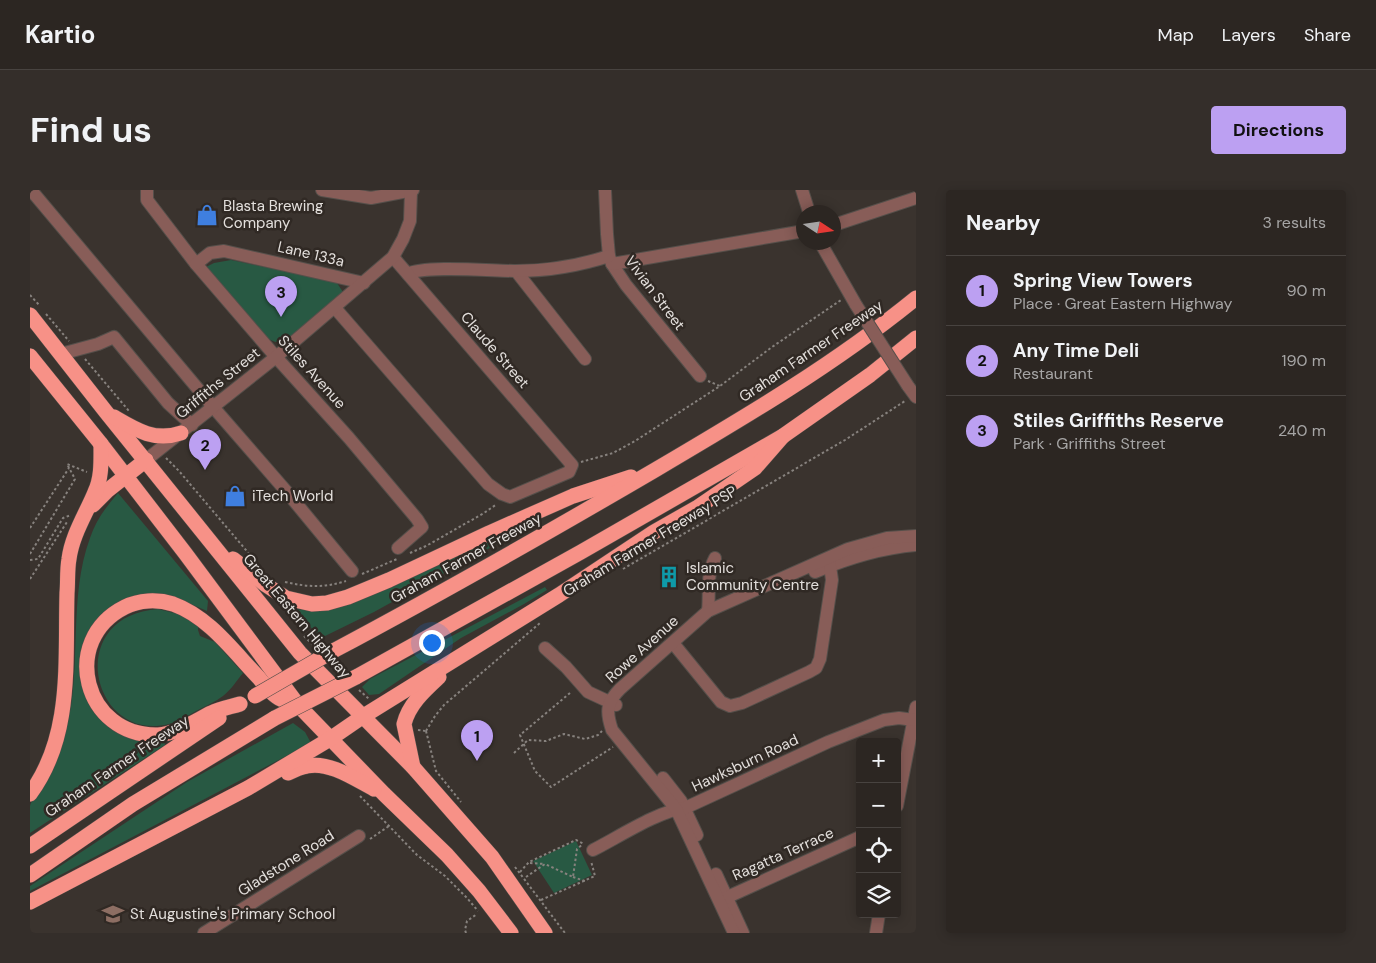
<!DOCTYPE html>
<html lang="en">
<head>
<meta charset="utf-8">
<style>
	:root { --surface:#2c2622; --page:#342e2a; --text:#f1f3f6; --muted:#a6a5a5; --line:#484340; --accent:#bca0f2 }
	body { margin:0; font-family:"DM Sans",sans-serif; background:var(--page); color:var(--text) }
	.controls { position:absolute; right:15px; bottom:15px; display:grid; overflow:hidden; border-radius:5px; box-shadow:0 2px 12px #0003 }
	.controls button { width:45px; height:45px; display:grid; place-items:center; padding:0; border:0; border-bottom:1px solid var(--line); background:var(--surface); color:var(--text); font:25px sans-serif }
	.compass { position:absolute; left:766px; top:15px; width:45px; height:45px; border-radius:50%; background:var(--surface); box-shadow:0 2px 12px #0003; rotate:102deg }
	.you { position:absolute; left:401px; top:452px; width:18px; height:18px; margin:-12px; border:4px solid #fff; border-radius:50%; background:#1a73e8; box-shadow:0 0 0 8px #1a73e833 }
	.badge { display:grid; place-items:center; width:32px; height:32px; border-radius:50%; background:var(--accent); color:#111; font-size:16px; font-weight:700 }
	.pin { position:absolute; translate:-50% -41px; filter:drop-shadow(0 1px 2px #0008) }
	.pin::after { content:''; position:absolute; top:26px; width:18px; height:15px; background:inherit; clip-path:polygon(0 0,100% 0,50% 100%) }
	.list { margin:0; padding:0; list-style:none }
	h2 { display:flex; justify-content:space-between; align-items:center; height:65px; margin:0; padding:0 20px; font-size:21px }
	h2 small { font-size:16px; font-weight:400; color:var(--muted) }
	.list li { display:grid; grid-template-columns:32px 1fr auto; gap:15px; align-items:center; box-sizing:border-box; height:70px; padding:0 20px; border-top:1px solid var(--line) }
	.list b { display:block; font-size:19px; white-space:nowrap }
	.list p { margin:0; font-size:16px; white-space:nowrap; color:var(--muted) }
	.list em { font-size:16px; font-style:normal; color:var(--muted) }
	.icon { flex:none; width:28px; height:28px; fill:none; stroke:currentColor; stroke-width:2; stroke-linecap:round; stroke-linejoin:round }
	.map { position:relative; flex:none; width:886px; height:743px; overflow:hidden; border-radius:5px }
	header { display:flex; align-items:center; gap:30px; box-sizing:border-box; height:70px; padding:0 25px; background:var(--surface); border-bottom:1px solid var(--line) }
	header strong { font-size:24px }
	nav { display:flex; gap:28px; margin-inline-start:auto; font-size:18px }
	.intro { display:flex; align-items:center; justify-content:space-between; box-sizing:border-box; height:120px; padding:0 30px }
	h1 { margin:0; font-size:35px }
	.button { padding:12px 22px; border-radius:5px; background:var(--accent); color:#111; font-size:18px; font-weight:700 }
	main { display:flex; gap:30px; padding:0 30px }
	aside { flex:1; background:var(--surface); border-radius:5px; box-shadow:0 2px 12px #0003 }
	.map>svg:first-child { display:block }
	.green { fill:#285943 }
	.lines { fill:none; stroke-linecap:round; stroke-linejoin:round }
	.minor-casing { stroke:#554f4a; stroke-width:14 }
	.highway-casing { stroke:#554f4a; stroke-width:16 }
	.path { stroke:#87827e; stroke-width:2; stroke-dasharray:2.5 2.5; stroke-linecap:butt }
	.minor { stroke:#885d58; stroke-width:12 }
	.highway { stroke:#f79187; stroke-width:15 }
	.minor-bridge-casing { stroke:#554f4a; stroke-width:14; stroke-linecap:butt }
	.highway-bridge-casing { stroke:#554f4a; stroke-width:16; stroke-linecap:butt }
	.minor-bridge { stroke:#885d58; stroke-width:12 }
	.highway-bridge { stroke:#f79187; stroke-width:15 }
	.labels { text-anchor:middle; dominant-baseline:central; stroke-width:5; stroke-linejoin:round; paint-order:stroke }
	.poi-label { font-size:15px; fill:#e3dfdc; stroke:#302924; text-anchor:start }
	.street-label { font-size:15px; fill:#e3dfdc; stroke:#302924 }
</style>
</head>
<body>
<header>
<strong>Kartio</strong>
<nav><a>Map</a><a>Layers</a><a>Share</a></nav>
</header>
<div class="intro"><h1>Find us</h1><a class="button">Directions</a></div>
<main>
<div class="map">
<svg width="886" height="743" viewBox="0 0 886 743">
	<rect width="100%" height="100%" fill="#3a332e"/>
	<g class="green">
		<path d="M201,70l101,21 5,2 6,9 -58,49c-9,3 -14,0 -21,-6l-58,-68 8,-4z"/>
		<path d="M88,303l90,108 -1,10 -35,-15 -20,-3 -11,2 -22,7 -11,8 -10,11 -11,77 77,43 1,4 -135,88c0,-9 0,-19 0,-27 1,-5 7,-11 9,-16 11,-21 23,-41 28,-63 15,-62 1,-129 23,-189 6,-18 16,-31 28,-45z"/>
		<polygon points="494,336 496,338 344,422 291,448 264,420 303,416 348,399"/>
		<polygon points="515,397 517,400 494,414 431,448 349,504 339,505 332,497 340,489"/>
		<path d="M128,419l24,6 16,9v6l2,6 15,6 28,31c-6,7 -12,17 -20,23 -8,6 -18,10 -27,15 -9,5 -17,10 -27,13 -77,20 -107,-108 -11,-115z"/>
		<polygon points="263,533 275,542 281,553 0,701 0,696 157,592"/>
		<polygon points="546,651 562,685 524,703 503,671"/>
	</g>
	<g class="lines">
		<g class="minor-casing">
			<g id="minor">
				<polyline points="1,0 184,218 256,301 322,381"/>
				<polyline points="117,0 117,10 166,74 246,167 319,248 387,329 392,337 368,358"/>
				<polyline points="292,0 341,8 383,0"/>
				<polyline points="575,0 577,44 579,66 582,74 596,95 670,186"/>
				<polyline points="772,0 779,22"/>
				<polyline points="804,35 886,8"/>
				<polyline points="790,52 826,115"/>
				<polyline points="166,74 180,63 194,61 334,93"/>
				<polyline points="582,74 774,41"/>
				<polyline points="486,81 555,169"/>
				<path d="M378,84c16,-9 85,-3 107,-3 33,0 63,-5 94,-15"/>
				<polyline points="305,118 458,294 472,304 480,307 539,282 542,275 363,67"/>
				<polyline points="31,164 68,154 84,147 138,213 162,235"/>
				<polyline points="878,196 886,207"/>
				<polyline points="116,270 246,167 363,67 373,49 380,31 381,1"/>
				<path d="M785,382c33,-14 66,-24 101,-27"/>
				<path d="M678,421c2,-19 -2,-36 7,-53"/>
				<polyline points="643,453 691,512 700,516 712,513 779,482 786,478 790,469 802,390 799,369"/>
				<polyline points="515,458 536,477 558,502 586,515"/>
				<polyline points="633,588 651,611 667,645"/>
				<polyline points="867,616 886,517"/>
				<path d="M563,660c24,-12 67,-40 92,-42l143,-66 56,-22 15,-2 15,2"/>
				<polyline points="686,684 713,743"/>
				<polyline points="691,710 830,647"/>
				<polyline points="174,743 329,646"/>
				<path d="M704,743l-58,-124 -64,-79c-6,-18 -6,-27 8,-41l88,-78 140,-62 39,-11 29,-2"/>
				<polyline points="846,743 849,724"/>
			</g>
		</g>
		<g class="highway-casing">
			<g id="highway">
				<polyline points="0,125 76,222 270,463 383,577 462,667 515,743"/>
				<polyline points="0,166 71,254 155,363 268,515 354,604 417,665 449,701 481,743"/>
				<path d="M84,227c22,13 41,25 67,16"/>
				<polyline points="63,315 78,300 116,270"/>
				<polyline points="203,369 236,395 256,408 282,414 297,413 318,407 359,390 459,343 543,306 601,287"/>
				<path d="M303,461c109,-58 216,-119 322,-181 90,-53 180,-106 261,-172"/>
				<polyline points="326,487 551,362 753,246 840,185 886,148"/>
				<path d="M210,514c-10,3 -20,5 -29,9 -16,8 -35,21 -53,22 -74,2 -99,-95 -33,-128 14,-7 32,-8 48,-3 36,13 60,47 86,74 5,6 11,14 18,19 5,4 15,6 21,8"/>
				<path d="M383,577l-9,-43c5,-20 21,-34 35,-47"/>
				<path d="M258,583c6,-3 13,-6 19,-7 22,-5 48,13 67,23"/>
				<path d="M0,604c43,-58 35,-132 37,-201 1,-11 0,-23 2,-34 3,-24 17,-45 26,-67 7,-15 6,-31 6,-48"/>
				<polyline points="0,656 189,528"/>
				<polyline points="0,685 103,614 245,528"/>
				<polyline points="0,712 218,598 300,549 332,527 529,405 624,342 668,317 725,278 753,246"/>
			</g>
		</g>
		<g class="path">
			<polyline points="0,105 10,116"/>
			<polyline points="16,124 39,151"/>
			<polyline points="55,169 99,221"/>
			<polyline points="678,191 690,196"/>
			<polyline points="136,268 149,281 221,366"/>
			<polyline points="551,272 583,263 605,251 690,196 742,157 811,110"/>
			<polyline points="0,338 39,278"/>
			<polyline points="380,363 396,356 454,323 467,314"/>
			<polyline points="0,364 45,289 37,274 57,282"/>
			<polyline points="0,370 8,369 33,328 41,325"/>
			<polyline points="593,379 815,250 875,211"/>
			<polyline points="332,384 367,369"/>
			<polyline points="0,389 37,332"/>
			<path d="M255,392c22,5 40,6 61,-1"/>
			<polyline points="274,446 285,457"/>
			<polyline points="329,500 339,509"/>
			<polyline points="540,503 490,545 505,581 521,597 583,557"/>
			<polyline points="388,540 396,541"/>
			<polyline points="396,541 405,526 414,515 510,433"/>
			<polyline points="396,541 406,581 431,612"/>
			<polyline points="484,563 498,550 516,551 534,544 555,549 568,545 572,541"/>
			<polyline points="330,606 387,665 415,686 437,708 448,721"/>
			<polyline points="340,649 359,636"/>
			<polyline points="500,673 515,674"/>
			<polyline points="485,677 535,743"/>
			<polyline points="490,682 499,672 546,650 554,654"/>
			<polyline points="496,687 515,674 543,687 547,659 553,654"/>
			<polyline points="543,687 555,691"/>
			<polyline points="511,710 565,686 561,671"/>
			<polyline points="436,743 435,740 437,731 447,724"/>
		</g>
		<use href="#minor" class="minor"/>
		<use href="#highway" class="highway"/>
		<g class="minor-bridge-casing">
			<polyline id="minor-bridge" points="826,115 878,196"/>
		</g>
		<g class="highway-bridge-casing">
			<g id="highway-bridge">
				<polyline points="225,506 303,461"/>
				<polyline points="245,528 326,487"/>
			</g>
		</g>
		<use href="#minor-bridge" class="minor-bridge"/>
		<use href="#highway-bridge" class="highway-bridge"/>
	</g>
	<defs>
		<g id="shop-bare" transform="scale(1.725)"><path d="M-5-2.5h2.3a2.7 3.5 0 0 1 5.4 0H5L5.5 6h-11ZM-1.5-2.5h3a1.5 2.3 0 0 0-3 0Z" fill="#3f7fe0" stroke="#302924" stroke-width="2.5" paint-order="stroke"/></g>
		<g id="building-bare" transform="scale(1.725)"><path d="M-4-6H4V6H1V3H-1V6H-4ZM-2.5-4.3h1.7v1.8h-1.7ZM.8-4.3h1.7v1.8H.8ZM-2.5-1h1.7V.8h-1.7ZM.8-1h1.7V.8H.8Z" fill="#0f9aa8" stroke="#302924" stroke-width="2.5" paint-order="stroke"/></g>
		<g id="school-bare" transform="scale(1.725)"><path d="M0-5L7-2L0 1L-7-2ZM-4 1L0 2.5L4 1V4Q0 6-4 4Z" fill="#8d6e63" stroke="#302924" stroke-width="2.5" paint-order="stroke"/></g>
	</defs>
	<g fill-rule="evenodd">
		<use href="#shop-bare" x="177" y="25"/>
		<use href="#shop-bare" x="205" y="306"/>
		<use href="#building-bare" x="639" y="387"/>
		<use href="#school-bare" x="83" y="724"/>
	</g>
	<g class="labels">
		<g class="poi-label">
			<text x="193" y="16">Blasta Brewing<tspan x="193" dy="17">Company</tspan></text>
			<text x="222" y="306">iTech World</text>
			<text x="656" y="378">Islamic<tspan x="656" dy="17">Community Centre</tspan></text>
			<text x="100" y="724">St Augustine's Primary School</text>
		</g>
		<g class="street-label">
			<text transform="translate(281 64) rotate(13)">Lane 133a</text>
			<text transform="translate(625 103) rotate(53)">Vivian Street</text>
			<text transform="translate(465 160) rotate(49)">Claude Street</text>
			<text transform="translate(781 161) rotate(-34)">Graham Farmer Freeway</text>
			<text transform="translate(282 182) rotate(48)">Stiles Avenue</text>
			<text transform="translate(188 193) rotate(-39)">Griffiths Street</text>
			<text transform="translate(620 351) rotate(-31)">Graham Farmer Freeway PSP</text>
			<text transform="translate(436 368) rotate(-29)">Graham Farmer Freeway</text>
			<text transform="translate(267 426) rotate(50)">Great Eastern Highway</text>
			<text transform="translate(612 459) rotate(-42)">Rowe Avenue</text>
			<text transform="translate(715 573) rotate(-25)">Hawksburn Road</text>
			<text transform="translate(87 576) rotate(-34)">Graham Farmer Freeway</text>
			<text transform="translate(753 664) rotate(-24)">Ragatta Terrace</text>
			<text transform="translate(256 673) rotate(-32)">Gladstone Road</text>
		</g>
	</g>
</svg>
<div class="controls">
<button>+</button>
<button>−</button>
<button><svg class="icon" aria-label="locate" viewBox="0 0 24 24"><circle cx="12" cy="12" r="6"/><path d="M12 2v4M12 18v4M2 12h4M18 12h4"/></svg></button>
<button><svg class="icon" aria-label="layers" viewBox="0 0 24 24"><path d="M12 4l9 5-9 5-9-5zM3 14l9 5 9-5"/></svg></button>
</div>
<svg class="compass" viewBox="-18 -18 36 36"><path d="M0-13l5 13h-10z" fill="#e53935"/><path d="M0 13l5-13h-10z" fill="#a6a5a5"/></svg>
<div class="you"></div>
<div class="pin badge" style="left:447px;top:571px">1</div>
<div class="pin badge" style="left:175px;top:280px">2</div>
<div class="pin badge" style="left:251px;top:127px">3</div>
</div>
<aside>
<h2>Nearby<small>3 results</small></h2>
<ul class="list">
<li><span class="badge">1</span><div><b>Spring View Towers</b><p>Place · Great Eastern Highway</p></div><em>90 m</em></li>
<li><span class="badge">2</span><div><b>Any Time Deli</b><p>Restaurant</p></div><em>190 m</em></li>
<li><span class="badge">3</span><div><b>Stiles Griffiths Reserve</b><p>Park · Griffiths Street</p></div><em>240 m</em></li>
</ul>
</aside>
</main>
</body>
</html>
